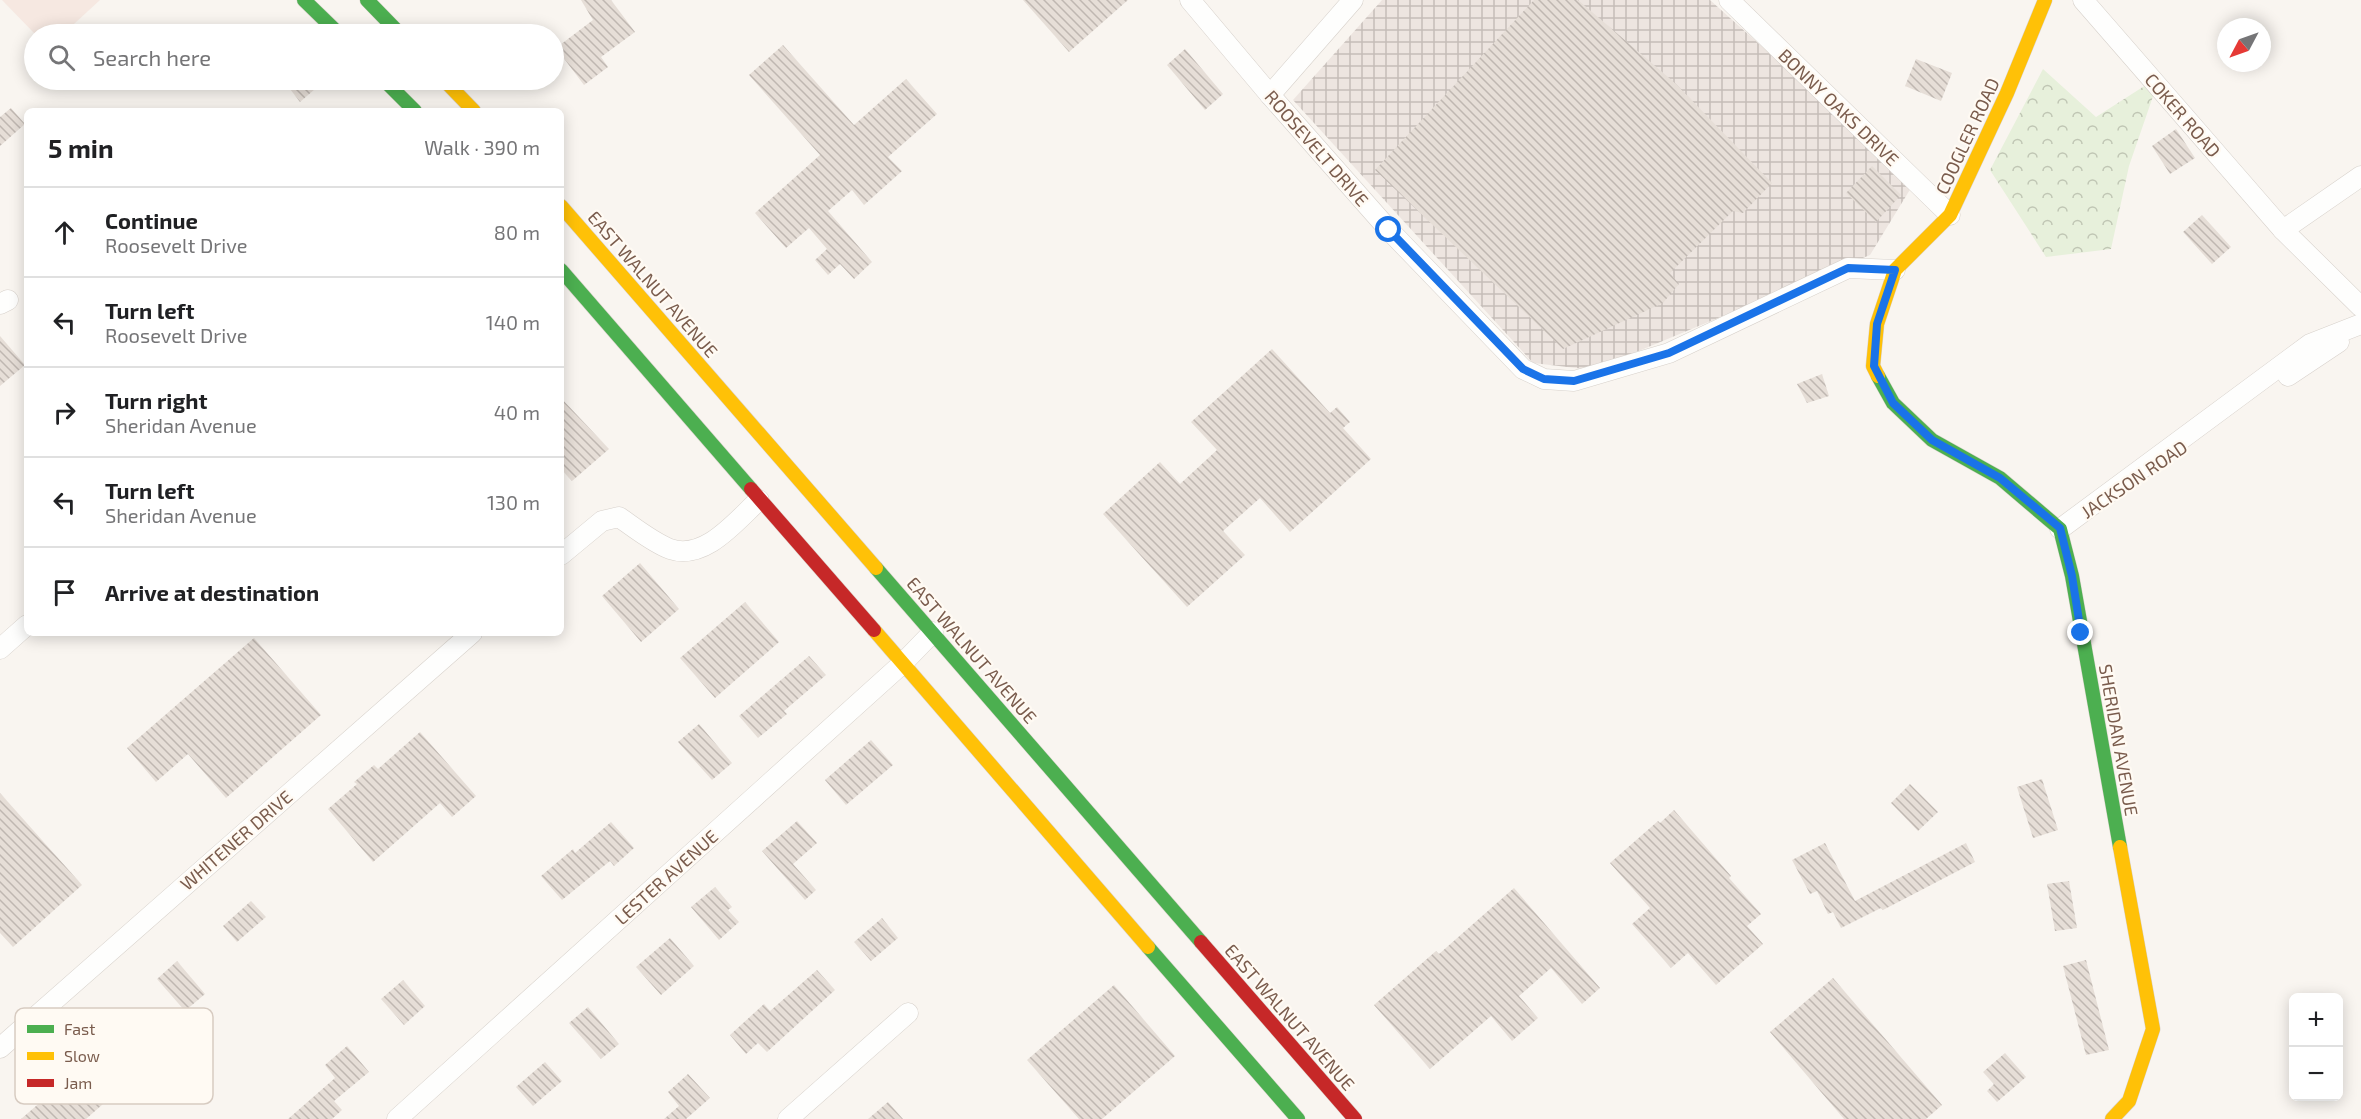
<!DOCTYPE html>
<html lang="en">
<head>
<meta charset="utf-8">
<style>
	:root { --surface:#fff; --page:#f6f6f6; --text:#202124; --muted:#757577; --line:#e0e0e0 }
	body { margin:0; font-family:"Exo 2",sans-serif; background:var(--page); color:var(--text) }
	.controls { position:absolute; right:18px; bottom:18px; display:grid; overflow:hidden; border-radius:9px; box-shadow:0 3px 15px #0003 }
	.controls button { width:54px; height:54px; display:grid; place-items:center; padding:0; border:0; border-bottom:2px solid var(--line); background:var(--surface); color:var(--text); font:30px sans-serif }
	.compass { position:absolute; left:2217px; top:18px; width:54px; height:54px; border-radius:50%; background:var(--surface); box-shadow:0 3px 15px #0003; rotate:229deg }
	.stop { position:absolute; width:18px; height:18px; margin:-14px; border:4px solid #1a73e8; border-radius:50%; background:#fff }
	.stop.end { background:#1a73e8; border-color:#fff; box-shadow:0 2px 6px #0008 }
	.list { margin:0; padding:0; list-style:none }
	h2 { display:flex; justify-content:space-between; align-items:center; height:78px; margin:0; padding:0 24px; font-size:26px }
	h2 small { font-size:20px; font-weight:400; color:var(--muted) }
	.list li { display:grid; grid-template-columns:39px 1fr auto; gap:18px; align-items:center; box-sizing:border-box; height:90px; padding:0 24px; border-top:2px solid var(--line) }
	.list b { display:block; font-size:22px; white-space:nowrap }
	.list p { margin:0; font-size:20px; white-space:nowrap; color:var(--muted) }
	.list em { font-size:20px; font-style:normal; color:var(--muted) }
	.icon { flex:none; width:33px; height:33px; fill:none; stroke:currentColor; stroke-width:2; stroke-linecap:round; stroke-linejoin:round }
	.map { position:relative; flex:none; width:2361px; height:1119px; overflow:hidden }
	.search { position:absolute; background:var(--surface); box-shadow:0 3px 15px #0003; left:24px; top:24px; width:540px; height:66px; display:flex; align-items:center; gap:15px; box-sizing:border-box; padding:0 21px; border-radius:33px; color:var(--muted); font-size:22px }
	.panel { position:absolute; background:var(--surface); box-shadow:0 3px 15px #0003; left:24px; top:108px; width:540px; height:528px; border-radius:9px }
	.map>svg:first-child { display:block }
	.commercial { fill:#f6e8e1 }
	.industrial { fill:url(#industrial-grid) }
	.forest { fill:url(#forest-crowns) }
	.building { fill:url(#building-back-hatch) }
	.lines { fill:none; stroke-linecap:round; stroke-linejoin:round }
	.street-casing { stroke:#d7d1cb; stroke-width:21 }
	.fast-casing { stroke:#d9d2cb; stroke-width:15 }
	.slow-casing { stroke:#d9d2cb; stroke-width:15 }
	.jam-casing { stroke:#d9d2cb; stroke-width:15 }
	.street { stroke:#fefefd; stroke-width:20 }
	.fast { stroke:#4caf50; stroke-width:14 }
	.slow { stroke:#ffc107; stroke-width:14 }
	.jam { stroke:#c62828; stroke-width:14 }
	.route { stroke:#1a73e8; stroke-width:8 }
	.labels { text-anchor:middle; dominant-baseline:central; stroke-width:4.5; stroke-linejoin:round; paint-order:stroke }
	.street-label { font-size:18px; fill:#7a5c4d; stroke:#fffaf3 }
	.key { fill:#fffaf3; stroke:#d7cbc1; stroke-width:1.5 }
	.key-label { font-size:16px; fill:#7a5c4d }
</style>
</head>
<body>
<div class="map">
<svg width="2361" height="1119" viewBox="0 0 2361 1119">
	<defs>
		<pattern id="industrial-grid" width="8" height="8" patternUnits="userSpaceOnUse" patternTransform="scale(1.5)"><rect width="8" height="8" fill="#ede5e0"/><path d="M0 4h8M4 0v8" fill="none" stroke="#c5bdb8"/></pattern>
		<pattern id="forest-crowns" width="20" height="18" patternUnits="userSpaceOnUse" patternTransform="scale(1.5)"><rect width="20" height="18" fill="#e7f0db"/><path d="M2 6a3 3 0 1 1 6 0M12 15a3 3 0 1 1 6 0" fill="none" stroke="#c0c6b4"/></pattern>
		<pattern id="building-back-hatch" width="6" height="6" patternUnits="userSpaceOnUse" patternTransform="scale(1.5)"><rect width="6" height="6" fill="#e6ded7"/><path d="M-1 5l2 2M0 0l6 6M5-1l2 2" fill="none" stroke="#bfb7b1"/></pattern>
	</defs>
	<rect width="100%" height="100%" fill="#f9f5f0"/>
	<polygon class="commercial" points="2,0 100,0 63,34 35,34"/>
	<polygon class="industrial" points="1382,0 1710,0 1914,183 1870,255 1593,370 1533,363 1293,100"/>
	<polygon class="forest" points="2043,69 2096,117 2160,76 2129,166 2111,249 2046,257 1990,170"/>
	<g class="building">
		<polygon points="581,0 611,0 635,32 601,57 608,67 584,85 556,48 593,20"/>
		<polygon points="1023,0 1128,0 1069,52"/>
		<polygon points="1534,0 1578,0 1675,83 1772,183 1743,213 1733,211 1670,273 1679,284 1663,303 1563,349 1375,170"/>
		<polygon points="783,45 854,125 906,79 937,114 888,157 902,171 864,205 852,190 828,211 872,262 854,279 840,264 828,275 815,260 827,249 809,228 786,248 755,213 820,155 749,75"/>
		<polygon points="1185,49 1223,94 1205,110 1167,65"/>
		<polygon points="1916,59 1952,73 1941,101 1905,86"/>
		<polygon points="301,80 307,80 315,89 300,102 290,89"/>
		<polygon points="11,108 25,124 0,146 0,117"/>
		<polygon points="2176,129 2195,158 2170,174 2152,146"/>
		<polygon points="1872,166 1901,195 1876,222 1846,193"/>
		<polygon points="2202,215 2231,247 2212,264 2183,232"/>
		<polygon points="0,336 25,365 0,386"/>
		<polygon points="1272,349 1330,413 1337,407 1350,422 1343,428 1371,459 1290,532 1260,498 1223,531 1245,555 1187,607 1103,514 1160,462 1180,484 1217,450 1191,422"/>
		<polygon points="1822,374 1829,396 1807,403 1797,384"/>
		<polygon points="561,398 609,449 572,481 561,469"/>
		<polygon points="640,563 679,609 641,642 602,596"/>
		<polygon points="745,602 779,642 715,698 680,658"/>
		<polygon points="254,638 321,715 226,798 188,754 156,782 127,748"/>
		<polygon points="809,656 826,675 784,711 787,714 758,738 739,716"/>
		<polygon points="699,724 732,763 712,780 678,742"/>
		<polygon points="420,732 476,796 452,817 440,803 373,862 328,809 357,784 354,782 374,765 378,769"/>
		<polygon points="871,740 893,765 846,805 825,780"/>
		<polygon points="2042,779 2058,830 2033,838 2017,787"/>
		<polygon points="1910,784 1938,812 1918,831 1891,803"/>
		<polygon points="0,793 82,885 13,947 0,933"/>
		<polygon points="1674,810 1731,876 1729,878 1761,914 1747,926 1763,944 1716,985 1688,953 1671,968 1632,924 1650,908 1610,863 1658,821 1660,823"/>
		<polygon points="797,821 817,843 793,864 816,890 805,900 762,851"/>
		<polygon points="611,822 634,848 614,866 610,861 562,900 541,876 573,849 575,853"/>
		<polygon points="1825,843 1855,901 1966,843 1975,862 1883,910 1881,908 1841,928 1833,912 1828,914 1817,891 1810,894 1792,860"/>
		<polygon points="2069,881 2077,928 2055,931 2047,884"/>
		<polygon points="715,887 732,907 728,910 739,922 719,940 691,907"/>
		<polygon points="1514,888 1600,988 1582,1004 1551,968 1519,996 1538,1018 1512,1041 1491,1016 1430,1069 1374,1005 1436,951 1439,954"/>
		<polygon points="251,901 266,917 237,942 223,926"/>
		<polygon points="882,918 898,938 871,961 854,942"/>
		<polygon points="670,938 694,966 661,995 636,967"/>
		<polygon points="2086,960 2109,1050 2086,1055 2063,966"/>
		<polygon points="177,961 205,994 185,1011 157,979"/>
		<polygon points="817,970 835,990 767,1052 758,1043 746,1054 730,1035 764,1004 770,1011"/>
		<polygon points="1833,978 1942,1105 1926,1119 1844,1119 1770,1032"/>
		<polygon points="403,980 425,1006 404,1025 381,999"/>
		<polygon points="1114,985 1175,1056 1102,1119 1079,1119 1027,1060"/>
		<polygon points="588,1007 619,1044 601,1059 569,1023"/>
		<polygon points="102,1032 127,1052 101,1085 111,1097 86,1119 21,1119 51,1093 54,1096 97,1059 87,1051"/>
		<polygon points="347,1046 369,1072 334,1101 342,1110 332,1119 288,1119 335,1078 325,1065"/>
		<polygon points="2005,1053 2026,1077 1997,1102 1987,1091 1994,1084 1983,1072"/>
		<polygon points="545,1062 562,1081 533,1106 516,1087"/>
		<polygon points="688,1074 710,1098 686,1119 664,1119 679,1106 668,1092"/>
		<polygon points="888,1102 903,1119 868,1119"/>
	</g>
	<g class="lines">
		<g class="street-casing">
			<g id="street">
				<polyline points="1190,0 1270,95 1389,230 1523,369 1544,379 1574,381 1669,353 1848,268 1895,270"/>
				<polyline points="1729,0 1950,215"/>
				<polyline points="2083,0 2283,230 2361,307"/>
				<polyline points="1270,95 1353,0"/>
				<polyline points="2283,230 2361,176"/>
				<polyline points="0,304 8,300"/>
				<polyline points="2288,376 2339,342"/>
				<polyline points="2060,529 2310,344 2361,324"/>
				<path d="M561,555l41,-34 17,-4c16,11 33,25 51,32 35,12 66,-28 89,-49"/>
				<polyline points="0,649 27,625"/>
				<polyline points="0,1048 472,633"/>
				<polyline points="397,1119 903,663 933,632"/>
				<polyline points="788,1119 908,1013"/>
			</g>
		</g>
		<g class="fast-casing">
			<g id="fast">
				<polyline points="304,0 339,34"/>
				<polyline points="367,0 400,34"/>
				<polyline points="384,80 415,111"/>
				<polyline points="561,270 751,489"/>
				<polyline points="1878,376 1893,403 1932,440 2000,478 2060,529 2072,576 2120,847"/>
				<polyline points="876,568 1201,942"/>
				<polyline points="1148,947 1298,1119"/>
			</g>
		</g>
		<g class="slow-casing">
			<g id="slow">
				<polyline points="444,80 474,111"/>
				<polyline points="561,206 876,568"/>
				<polyline points="1878,376 1873,366 1877,324 1895,270 1950,215 2007,93 2045,0"/>
				<polyline points="874,630 1148,947"/>
				<polyline points="2112,1119 2129,1101 2153,1029 2120,847"/>
			</g>
		</g>
		<g class="jam-casing">
			<g id="jam">
				<polyline points="751,489 874,630"/>
				<polyline points="1201,942 1355,1119"/>
			</g>
		</g>
		<use href="#street" class="street"/>
		<use href="#fast" class="fast"/>
		<use href="#slow" class="slow"/>
		<use href="#jam" class="jam"/>
	</g>
	<g class="lines">
		<polyline class="route" points="1389,230 1523,369 1544,379 1574,381 1669,353 1848,268 1895,270 1877,324 1874,366 1893,403 1932,440 2000,478 2060,528 2072,576 2081,633"/>
	</g>
	<g class="labels">
		<g class="street-label">
			<text transform="translate(1839 107) rotate(44)">BONNY OAKS DRIVE</text>
			<text transform="translate(2183 115) rotate(49)">COKER ROAD</text>
			<text transform="translate(1967 136) rotate(-65)">COOGLER ROAD</text>
			<text transform="translate(1317 148) rotate(49)">ROOSEVELT DRIVE</text>
			<text transform="translate(653 284) rotate(49)">EAST WALNUT AVENUE</text>
			<text transform="translate(2134 479) rotate(-34)">JACKSON ROAD</text>
			<text transform="translate(972 650) rotate(49)">EAST WALNUT AVENUE</text>
			<text transform="translate(2119 740) rotate(80)">SHERIDAN AVENUE</text>
			<text transform="translate(236 840) rotate(-41)">WHITENER DRIVE</text>
			<text transform="translate(666 877) rotate(-42)">LESTER AVENUE</text>
			<text transform="translate(1290 1017) rotate(49)">EAST WALNUT AVENUE</text>
		</g>
	</g>
	<rect x="15" y="1008" width="198" height="96" rx="9" class="key"/>
	<rect x="27" y="1025" width="27" height="8" fill="#4caf50"/>
	<rect x="27" y="1052" width="27" height="8" fill="#ffc107"/>
	<rect x="27" y="1079" width="27" height="8" fill="#c62828"/>
	<g class="key-label">
		<text x="64" y="1035">Fast</text>
		<text x="64" y="1062">Slow</text>
		<text x="64" y="1089">Jam</text>
	</g>
</svg>
<div class="controls">
<button>+</button>
<button>−</button>
</div>
<svg class="compass" viewBox="-18 -18 36 36"><path d="M0-13l5 13h-10z" fill="#e53935"/><path d="M0 13l5-13h-10z" fill="#757577"/></svg>
<div class="stop" style="left:1389px;top:230px"></div>
<div class="stop end" style="left:2081px;top:633px"></div>
<div class="search"><svg class="icon" aria-label="search" viewBox="0 0 24 24"><circle cx="10" cy="10" r="6"/><path d="M15 15l6 6"/></svg>Search here</div>
<section class="panel">
<h2>5 min<small>Walk · 390 m</small></h2>
<ul class="list">
<li><svg class="icon" aria-label="ahead" viewBox="0 0 24 24"><path d="M12 20V5M6 11l6-6 6 6"/></svg><div><b>Continue</b><p>Roosevelt Drive</p></div><em>80 m</em></li>
<li><svg class="icon" aria-label="left" viewBox="0 0 24 24"><path d="M17 20v-9H6M10 6l-5 5 5 5"/></svg><div><b>Turn left</b><p>Roosevelt Drive</p></div><em>140 m</em></li>
<li><svg class="icon" aria-label="right" viewBox="0 0 24 24"><path d="M7 20v-9h11M14 6l5 5-5 5"/></svg><div><b>Turn right</b><p>Sheridan Avenue</p></div><em>40 m</em></li>
<li><svg class="icon" aria-label="left" viewBox="0 0 24 24"><path d="M17 20v-9H6M10 6l-5 5 5 5"/></svg><div><b>Turn left</b><p>Sheridan Avenue</p></div><em>130 m</em></li>
<li><svg class="icon" aria-label="arrive" viewBox="0 0 24 24"><path d="M6 21V4h12l-3 4 3 4H6"/></svg><div><b>Arrive at destination</b></div></li>
</ul>
</section>
</div>
</body>
</html>
